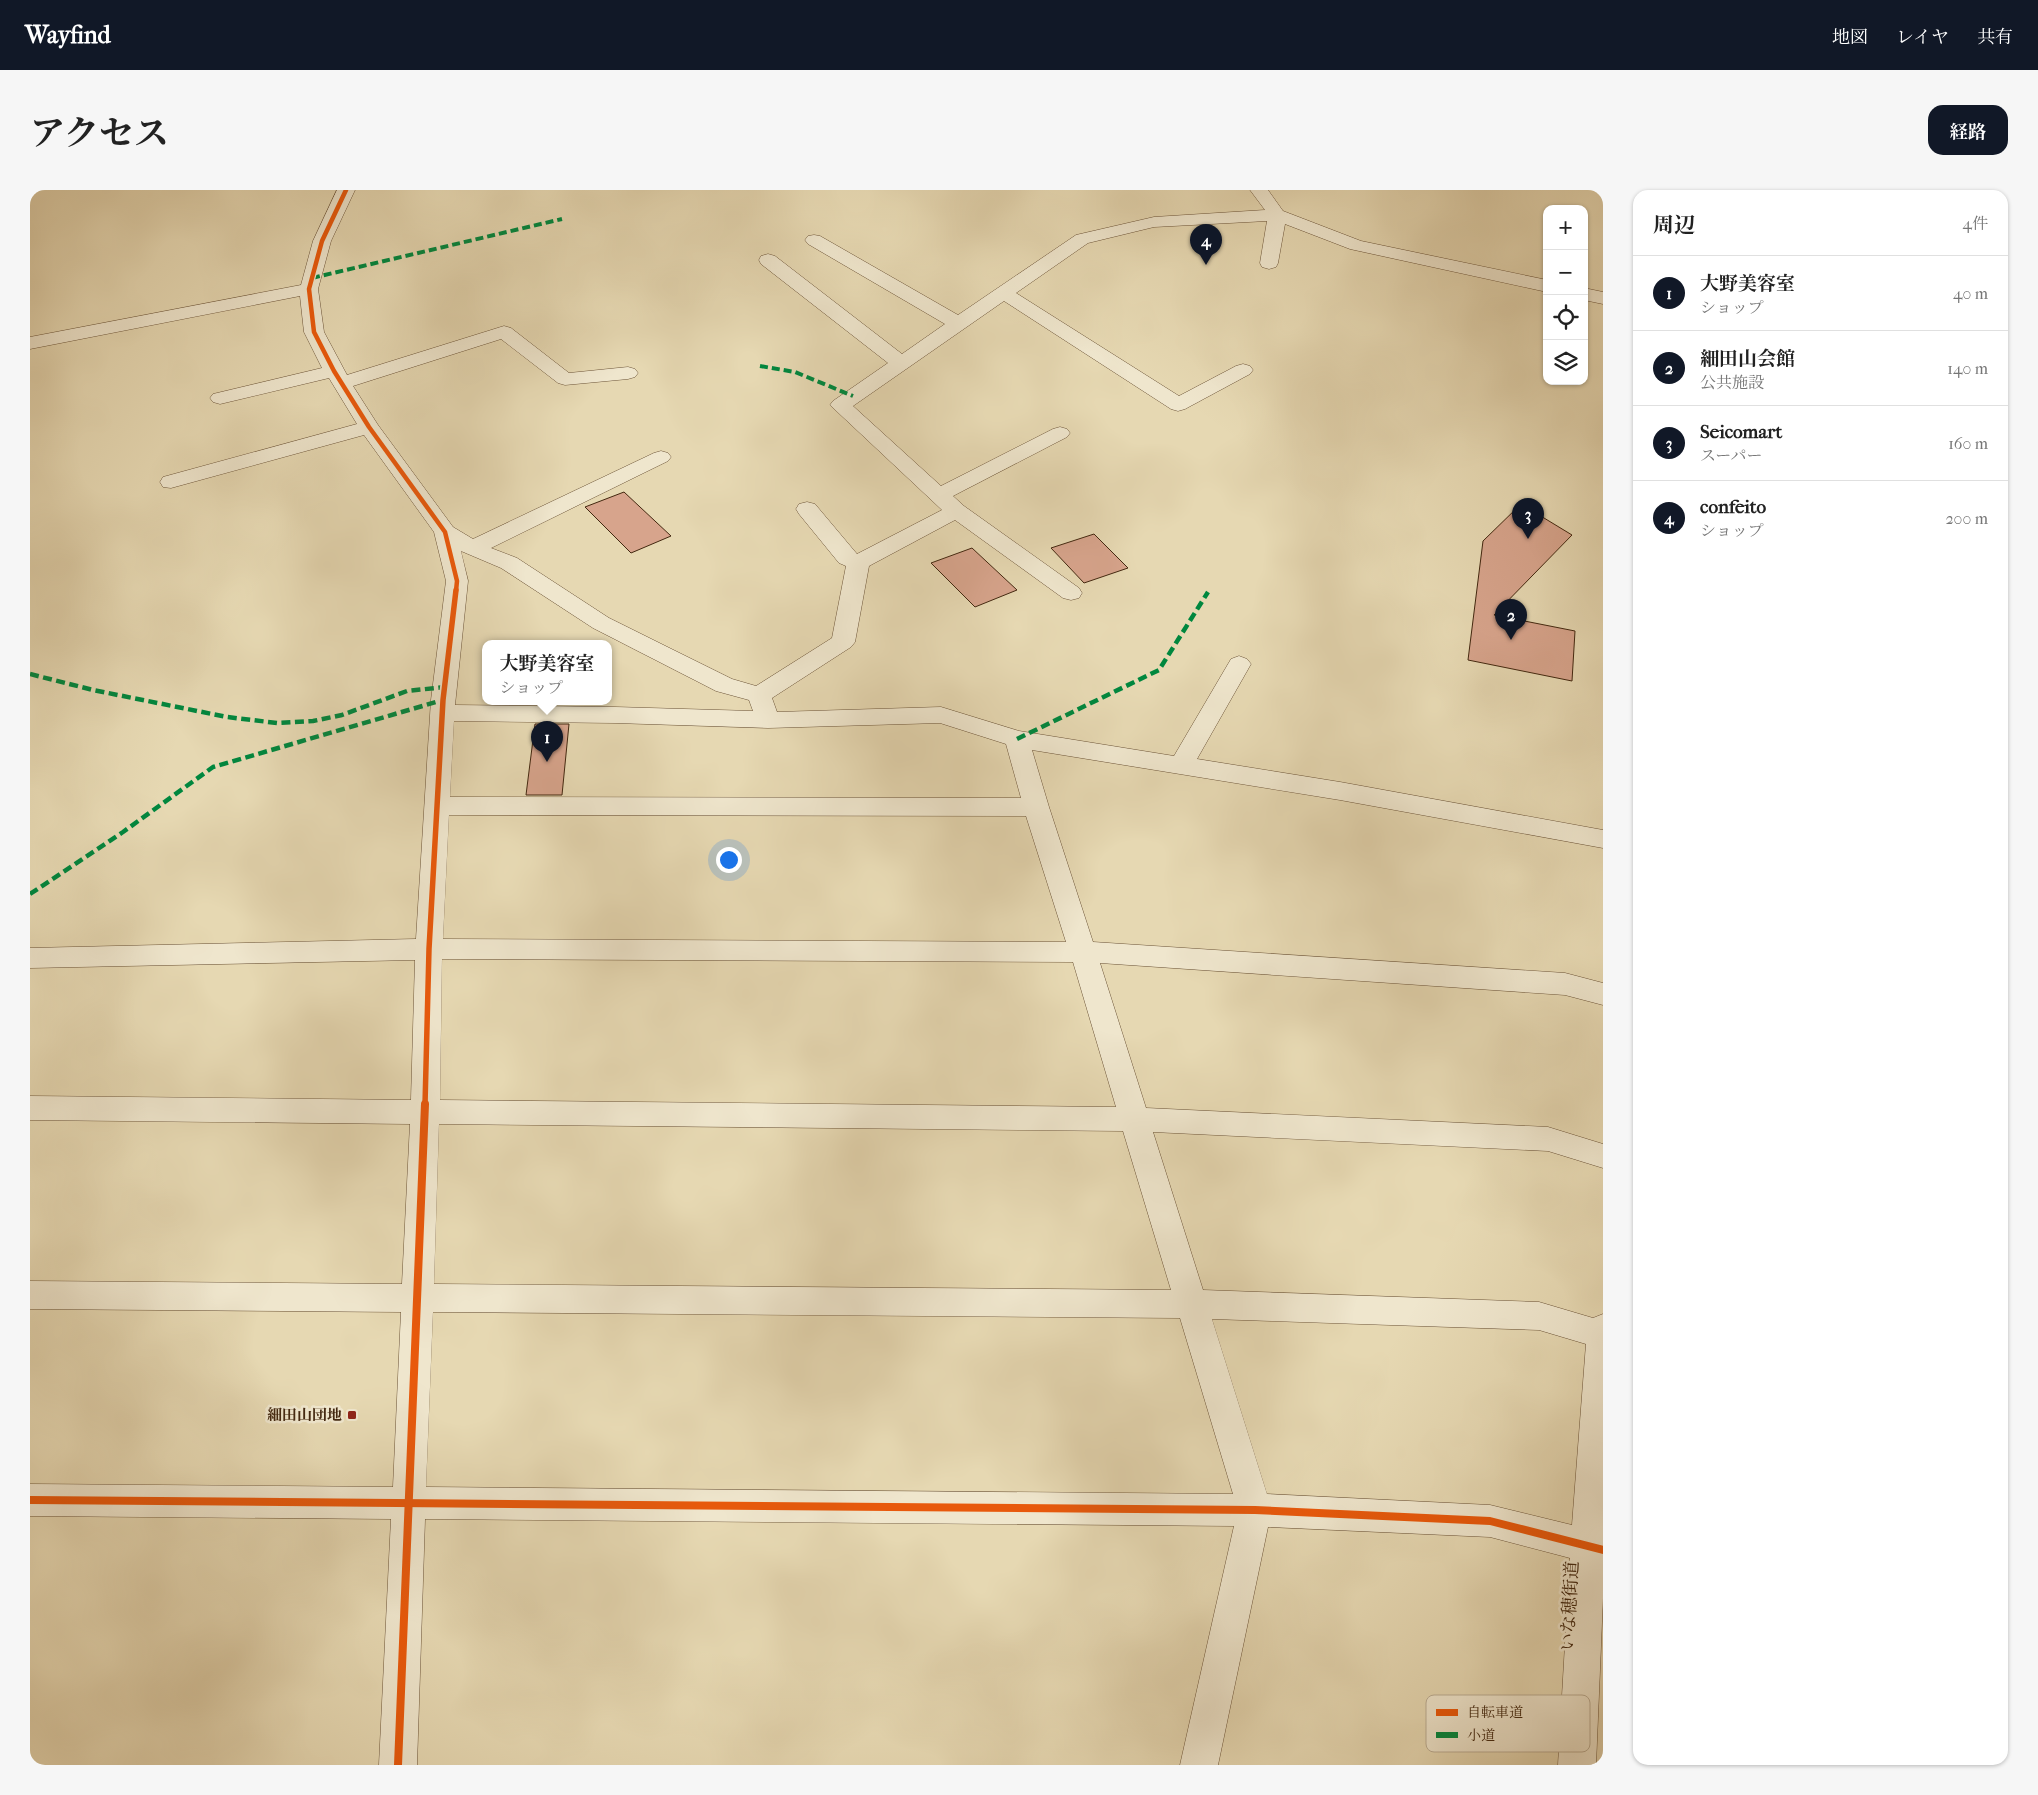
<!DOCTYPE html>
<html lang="ja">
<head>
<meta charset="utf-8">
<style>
	:root { --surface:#fff; --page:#f6f6f6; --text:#222; --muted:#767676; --line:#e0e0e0; --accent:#111827 }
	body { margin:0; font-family:"IM FELL French Canon","Noto Serif JP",serif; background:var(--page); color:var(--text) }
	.controls { position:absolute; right:15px; top:15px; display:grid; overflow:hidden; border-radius:10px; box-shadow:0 1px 4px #0004 }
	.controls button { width:45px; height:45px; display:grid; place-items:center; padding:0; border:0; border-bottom:1px solid var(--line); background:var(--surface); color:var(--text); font:25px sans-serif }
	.you { position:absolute; left:698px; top:669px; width:18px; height:18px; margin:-12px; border:4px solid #fff; border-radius:50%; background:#1a73e8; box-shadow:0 0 0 8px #1a73e833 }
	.badge { display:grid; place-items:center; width:32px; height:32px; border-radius:50%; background:var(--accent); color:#fff; font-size:16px; font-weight:700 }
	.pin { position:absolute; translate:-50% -41px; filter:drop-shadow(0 1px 2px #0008) }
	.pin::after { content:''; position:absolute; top:26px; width:18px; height:15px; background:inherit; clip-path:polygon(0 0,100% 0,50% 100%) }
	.popup { position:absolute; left:452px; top:450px; width:130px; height:65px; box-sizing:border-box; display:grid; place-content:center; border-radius:10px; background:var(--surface); filter:drop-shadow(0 1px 4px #0005); font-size:16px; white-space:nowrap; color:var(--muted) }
	.popup b { font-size:19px; color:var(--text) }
	.popup::after { content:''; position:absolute; left:50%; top:100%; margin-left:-10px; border:10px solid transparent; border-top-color:var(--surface) }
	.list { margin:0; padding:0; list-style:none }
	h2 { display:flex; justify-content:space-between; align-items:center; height:65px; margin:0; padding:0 20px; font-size:21px }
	h2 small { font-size:16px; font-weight:400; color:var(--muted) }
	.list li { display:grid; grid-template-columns:32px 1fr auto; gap:15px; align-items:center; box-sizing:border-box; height:75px; padding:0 20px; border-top:1px solid var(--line) }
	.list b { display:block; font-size:19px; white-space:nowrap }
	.list p { margin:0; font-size:16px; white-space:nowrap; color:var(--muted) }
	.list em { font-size:16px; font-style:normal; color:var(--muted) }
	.icon { flex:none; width:28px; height:28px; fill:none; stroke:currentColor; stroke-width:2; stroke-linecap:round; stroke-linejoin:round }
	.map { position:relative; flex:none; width:1573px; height:1575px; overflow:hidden; border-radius:15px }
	header { display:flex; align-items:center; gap:30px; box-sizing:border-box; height:70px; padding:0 25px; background:var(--accent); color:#fff }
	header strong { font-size:24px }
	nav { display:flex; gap:28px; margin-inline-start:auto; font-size:18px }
	.intro { display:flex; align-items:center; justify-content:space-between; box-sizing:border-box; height:120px; padding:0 30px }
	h1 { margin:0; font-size:35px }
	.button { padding:12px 22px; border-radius:15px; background:var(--accent); color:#fff; font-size:18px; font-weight:700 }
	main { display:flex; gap:30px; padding:0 30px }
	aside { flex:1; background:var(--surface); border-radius:15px; box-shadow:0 1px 4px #0004 }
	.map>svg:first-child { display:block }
	.building { fill:#d7a48c; stroke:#432810 }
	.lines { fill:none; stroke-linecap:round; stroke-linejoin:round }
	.minor-casing { stroke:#6c5438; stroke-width:1 }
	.minor { fill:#efe6cd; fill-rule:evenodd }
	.quiet-far1 { stroke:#00873e; stroke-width:4; stroke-dasharray:8 4; stroke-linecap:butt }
	.quiet { stroke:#00873e; stroke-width:4.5; stroke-dasharray:9 4.5; stroke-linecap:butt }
	.cycleway-far2-casing { stroke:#efe6cd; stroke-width:7 }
	.cycleway-far1-casing { stroke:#efe6cd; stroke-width:9 }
	.cycleway-casing { stroke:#efe6cd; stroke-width:11 }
	.cycleway-far2 { stroke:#e8590c; stroke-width:4.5 }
	.cycleway-far1 { stroke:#e8590c; stroke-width:5.5 }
	.cycleway { stroke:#e8590c; stroke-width:8 }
	.poi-dot { fill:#8f2418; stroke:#efe6cd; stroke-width:2 }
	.labels { text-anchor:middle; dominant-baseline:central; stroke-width:5; stroke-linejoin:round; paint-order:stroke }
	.poi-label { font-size:15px; font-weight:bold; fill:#432810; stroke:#efe6cd; text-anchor:end }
	.near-street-label { font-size:18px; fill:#432810; stroke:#efe6cd }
	.key { fill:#efe6cd; stroke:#bbad94; stroke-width:1 }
	.key-label { font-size:14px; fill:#432810 }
</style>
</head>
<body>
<header>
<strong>Wayfind</strong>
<nav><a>地図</a><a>レイヤ</a><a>共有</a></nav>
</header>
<div class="intro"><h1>アクセス</h1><a class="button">経路</a></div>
<main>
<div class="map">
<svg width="1573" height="1575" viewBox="0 0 1573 1575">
	<rect width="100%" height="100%" fill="#e6d8b2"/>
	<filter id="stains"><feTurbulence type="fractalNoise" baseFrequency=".004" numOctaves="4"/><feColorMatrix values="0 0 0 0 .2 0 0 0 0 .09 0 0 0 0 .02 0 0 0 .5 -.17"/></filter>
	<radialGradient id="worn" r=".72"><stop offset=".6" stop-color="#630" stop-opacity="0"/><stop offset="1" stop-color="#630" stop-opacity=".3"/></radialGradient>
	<g class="building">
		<polygon points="594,302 641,346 601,363 555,317"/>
		<polygon points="1491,314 1542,345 1464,425 1545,441 1542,491 1438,470 1453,351"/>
		<polygon points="1064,344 1098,378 1054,393 1021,358"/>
		<polygon points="942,358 987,400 945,417 901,373"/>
		<polygon points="505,534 539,534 532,605 496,605"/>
	</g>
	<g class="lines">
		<g class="minor-casing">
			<g id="minor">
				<path d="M307,0h18l-24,51 -13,48 6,43 23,43 157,-49 7,2 58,45 59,-6 7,2 3,4 -3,4 -7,2 -63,6 -7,-2 -57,-44 -148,47 25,39 75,102 20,12 181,-86 7,-2 7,2 3,4 -3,4 -177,87 26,10 92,60 123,61 24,7 76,-48 14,-72 -7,-3 -40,-49 -3,-5 3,-5 8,-2 8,2 42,50 85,-44 -112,-105 3,-4 55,-38 -127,-99 -2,-4 2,-4 7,-2 7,2 127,98 43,-30 -137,-80 -3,-4 3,-4 6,-1 6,1 138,79 118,-80 78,-18 111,-7 -15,-20h18l15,21 78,30 186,39v12l-197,-43 -65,-25 -7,39 -2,4 -7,2 -7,-2 -2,-4 7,-42 -113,6 -66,16 -72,50 163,103 57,-30 7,-2 7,2 3,4 -3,4 -65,35 -7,2 -7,-2 -167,-108 -151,105 88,80 112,-57 7,-2 7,2 3,4 -3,4 -114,59 11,10 115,82 3,5 -3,5 -8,2 -8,-2 -108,-78 -86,46 -14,76 -4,5 -79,51 5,14 164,-5 78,24 155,25 57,-97 8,-3 8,3 4,5 -54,95 143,23 263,48v18l-263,-48 -308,-50 17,57 44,135 472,31 38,10v22l-38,-10 -465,-32 46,145 402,19 55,17v24l-55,-17 -395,-19 50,158 336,12 54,16 10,-4v284l-7,167h-38l12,-207 -80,-21 -222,-10 -50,238h-38l54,-239 -809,-7 -8,246h-38l12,-246 -361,-3v-32l363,3 8,-175 -371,-3v-28l372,3 8,-160 -380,-4v-24l381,4 4,-140 -385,8v-20l386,-9 15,-239 15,-119 -12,-49 -70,-97 -193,53 -8,-1 -3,-5 3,-5 194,-53 -28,-46 -109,26 -7,-2 -3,-4 3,-4 109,-26 -18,-36 -4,-36 -270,53v-12l271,-52 12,-44zM431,361l40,17 92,60 123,63 33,9 4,11 -138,-4 -160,-2 13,-124zM424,531l161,2 153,5 172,-5 66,21 15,54 -571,-1zM419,625l577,1 40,126 -623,-3zM412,769l631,3 43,145 -676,-7zM409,934l684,7 48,159 -737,-6zM403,1122l747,6 53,176 -807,-7zM1182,1129l327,11 47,14 -14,181 -82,-20 -223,-11z"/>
				<polygon points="1554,98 1573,102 1573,114 1554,110"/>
			</g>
		</g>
		<use href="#minor" class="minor"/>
		<g class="quiet-far1">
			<polyline points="282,88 532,29"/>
			<polyline points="730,176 765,182 823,206"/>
		</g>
		<g class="quiet">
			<polyline points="0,484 63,500 197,527 247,533 283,531 312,525 377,501 415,497"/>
			<polyline points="987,549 1129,480 1178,402"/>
			<polyline points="0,704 93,642 183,577 413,510"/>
		</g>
		<g class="cycleway-far2-casing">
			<polyline id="cycleway-far2" points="316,0 292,51 279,99 284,142 304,181 339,237 415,342 427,391 426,401"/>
		</g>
		<g class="cycleway-far1-casing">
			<polyline id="cycleway-far1" points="395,915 399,759 413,510 426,400"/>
		</g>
		<g class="cycleway-casing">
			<g id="cycleway">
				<polyline points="0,1310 1225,1320 1460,1331 1573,1360"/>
				<polyline points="368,1575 395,914"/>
			</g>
		</g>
		<use href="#cycleway-far2" class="cycleway-far2"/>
		<use href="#cycleway-far1" class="cycleway-far1"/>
		<use href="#cycleway" class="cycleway"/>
	</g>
	<rect class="poi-dot" x="317" y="1220" width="10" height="10" rx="2.5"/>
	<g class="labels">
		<g class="poi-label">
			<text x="312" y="1225">細田山団地</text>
		</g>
		<g class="near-street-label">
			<text transform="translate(1540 1416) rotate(-87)">いな穂街道</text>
		</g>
	</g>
	<rect x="1396" y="1505" width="164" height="57" rx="8" class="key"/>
	<rect x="1406" y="1519" width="22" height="7" fill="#e8590c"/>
	<rect x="1406" y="1542" width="22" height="6" fill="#00873e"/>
	<g class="key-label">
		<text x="1437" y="1527">自転車道</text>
		<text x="1437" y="1550">小道</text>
	</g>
	<rect width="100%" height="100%" filter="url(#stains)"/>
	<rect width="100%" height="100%" fill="url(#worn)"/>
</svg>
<div class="controls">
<button>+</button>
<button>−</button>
<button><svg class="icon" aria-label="locate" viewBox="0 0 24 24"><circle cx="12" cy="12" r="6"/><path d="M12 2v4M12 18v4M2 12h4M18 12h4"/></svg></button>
<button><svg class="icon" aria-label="layers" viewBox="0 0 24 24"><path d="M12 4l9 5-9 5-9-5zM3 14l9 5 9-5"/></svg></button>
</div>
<div class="you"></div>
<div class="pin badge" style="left:517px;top:572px">1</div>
<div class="popup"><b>大野美容室</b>ショップ</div>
<div class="pin badge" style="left:1481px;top:450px">2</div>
<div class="pin badge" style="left:1498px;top:349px">3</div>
<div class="pin badge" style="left:1176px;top:75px">4</div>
</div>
<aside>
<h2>周辺<small>4件</small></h2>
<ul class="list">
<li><span class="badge">1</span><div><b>大野美容室</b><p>ショップ</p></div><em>40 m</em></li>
<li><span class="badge">2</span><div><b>細田山会館</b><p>公共施設</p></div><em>140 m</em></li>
<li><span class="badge">3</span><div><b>Seicomart</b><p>スーパー</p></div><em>160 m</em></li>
<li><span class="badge">4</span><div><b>confeito</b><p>ショップ</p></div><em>200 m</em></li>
</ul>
</aside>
</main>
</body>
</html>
